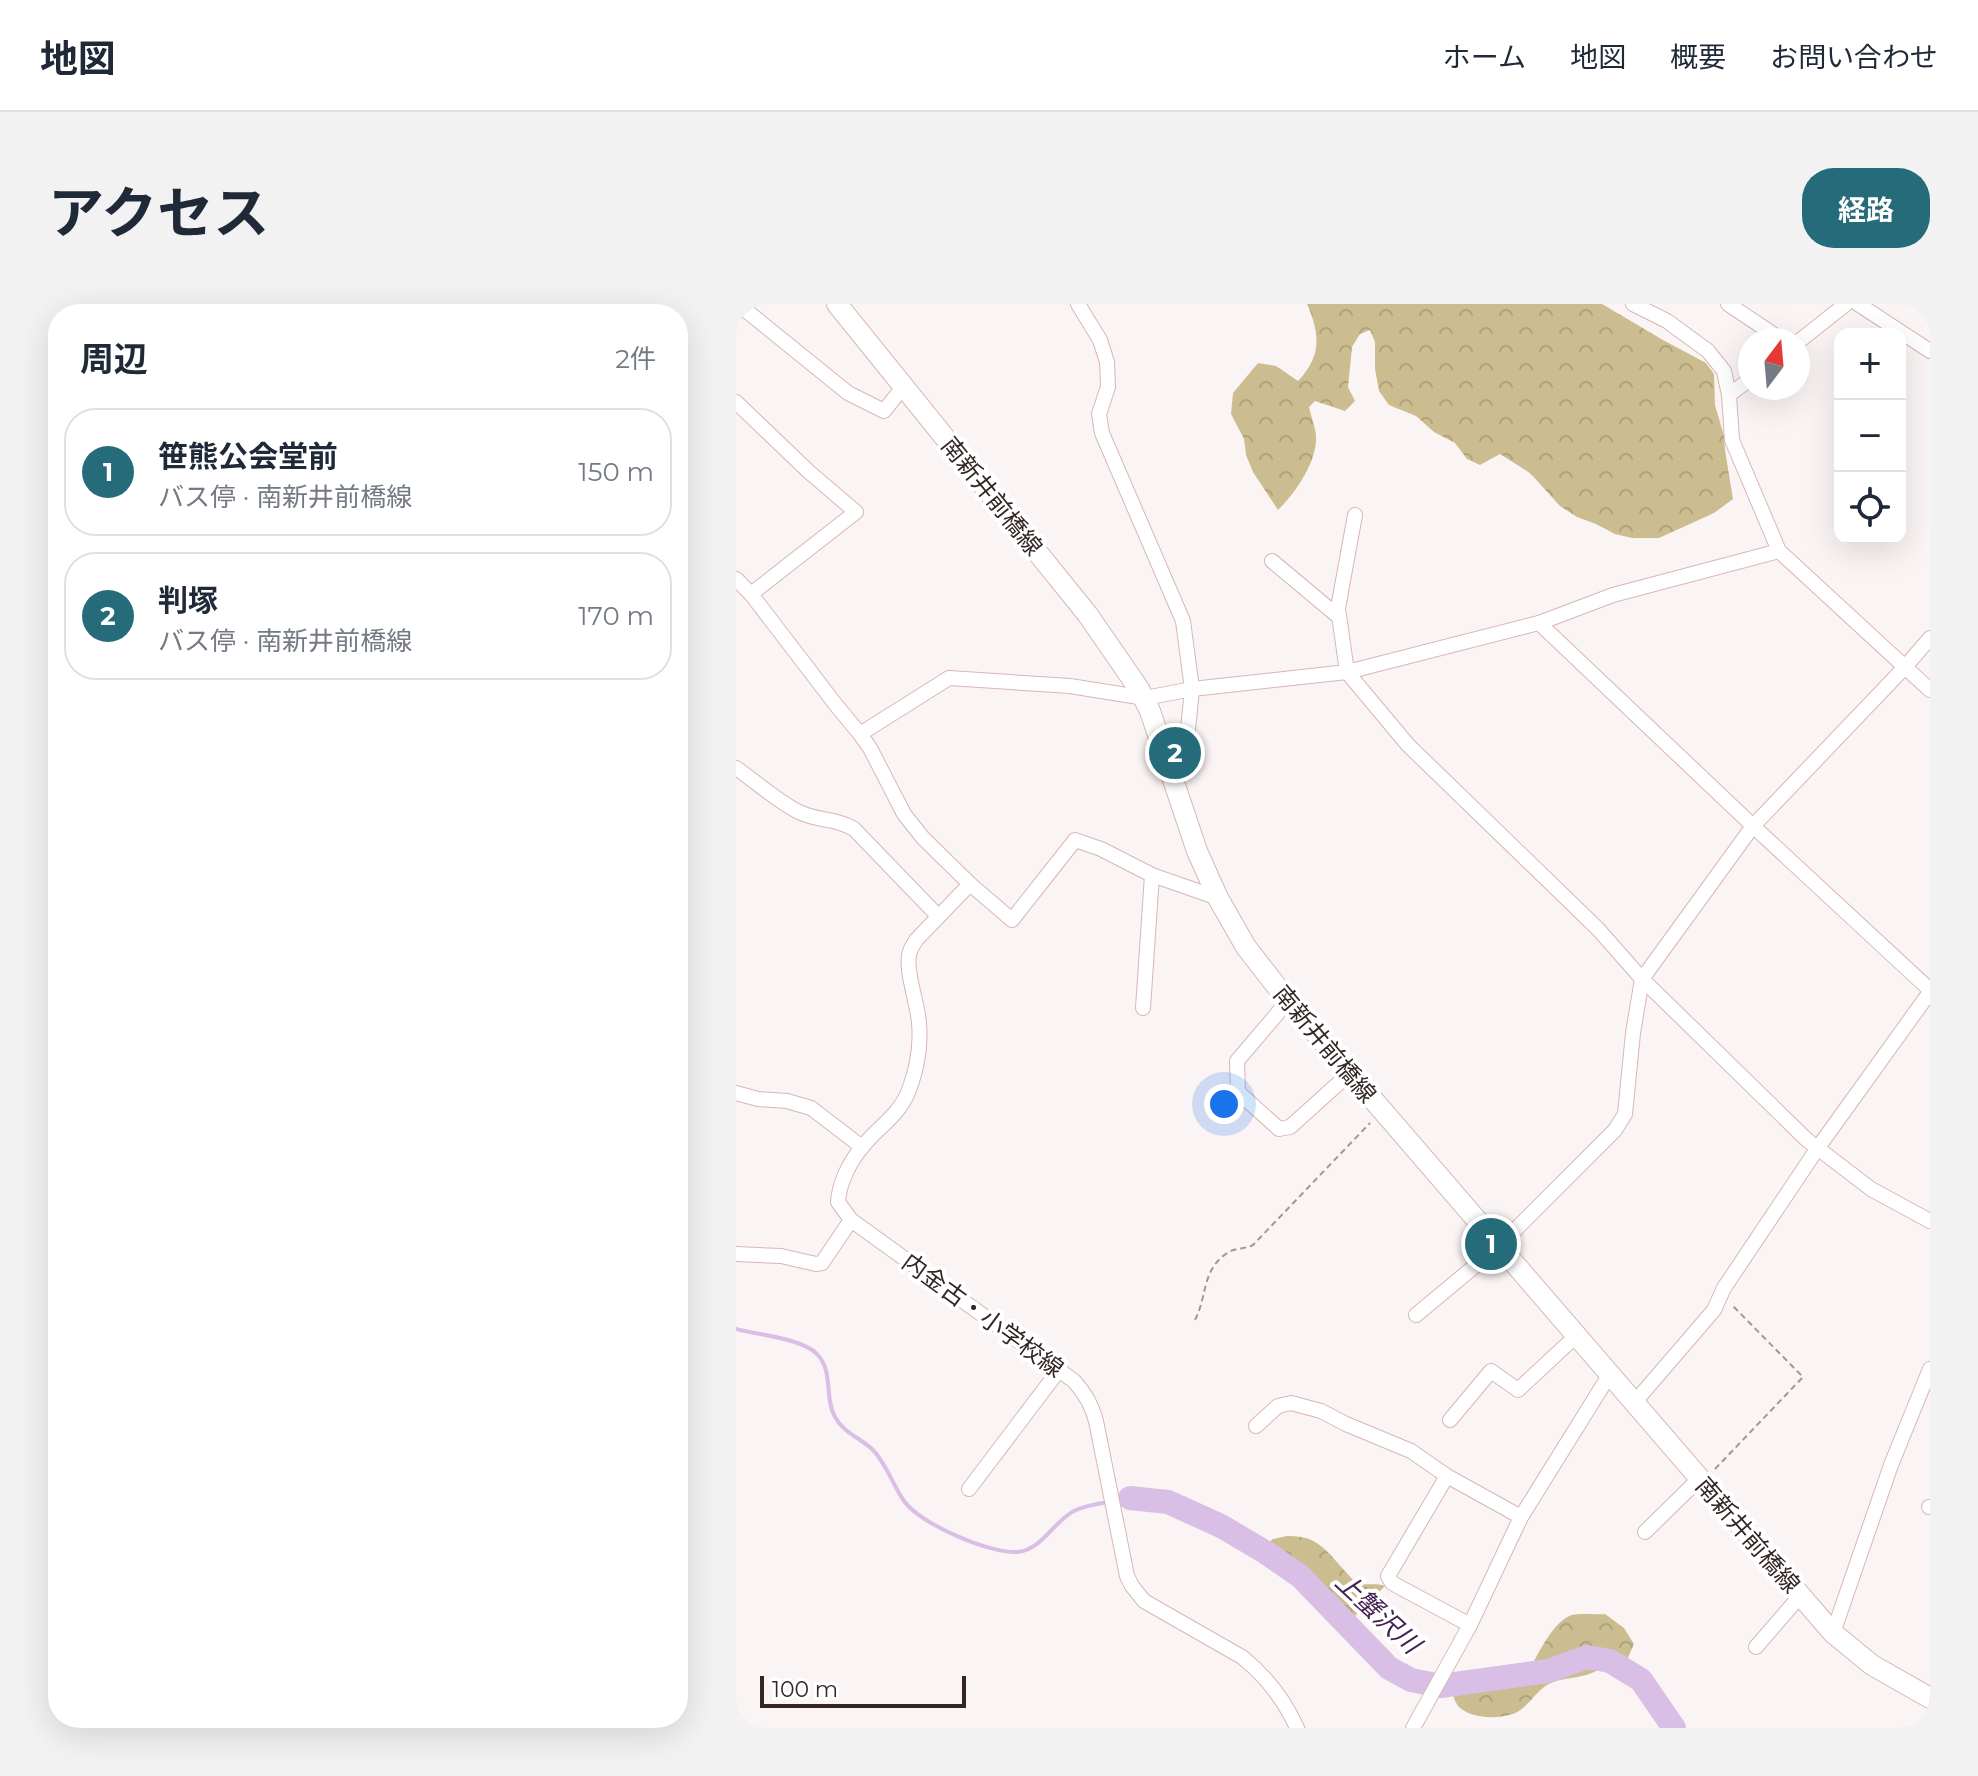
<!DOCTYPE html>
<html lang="ja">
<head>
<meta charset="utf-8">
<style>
	:root { --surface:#fff; --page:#f2f2f3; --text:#1f2937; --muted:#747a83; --line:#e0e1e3; --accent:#256b7a }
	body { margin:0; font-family:Montserrat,"Noto Sans JP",sans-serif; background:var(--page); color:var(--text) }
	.controls { position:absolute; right:24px; top:24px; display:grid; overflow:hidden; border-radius:16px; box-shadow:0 8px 32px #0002 }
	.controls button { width:72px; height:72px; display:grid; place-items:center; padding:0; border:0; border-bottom:2px solid var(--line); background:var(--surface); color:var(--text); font:40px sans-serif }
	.compass { position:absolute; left:1002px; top:24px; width:72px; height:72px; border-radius:50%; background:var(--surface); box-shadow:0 8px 32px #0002; rotate:16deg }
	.scale { position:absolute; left:24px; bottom:20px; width:206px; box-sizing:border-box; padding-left:8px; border:4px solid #332625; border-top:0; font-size:22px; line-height:28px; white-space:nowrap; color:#332625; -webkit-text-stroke:6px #fff; paint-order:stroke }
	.you { position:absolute; left:488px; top:800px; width:28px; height:28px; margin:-20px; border:6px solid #fff; border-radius:50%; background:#1a73e8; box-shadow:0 0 0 12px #1a73e833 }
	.badge { display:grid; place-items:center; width:52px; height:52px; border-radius:50%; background:var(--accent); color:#fff; font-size:26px; font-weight:700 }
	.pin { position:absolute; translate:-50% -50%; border:4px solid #fff; box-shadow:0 2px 8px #0006 }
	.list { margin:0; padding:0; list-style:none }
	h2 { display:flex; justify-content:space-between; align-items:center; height:104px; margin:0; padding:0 32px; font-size:34px }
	h2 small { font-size:26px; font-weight:400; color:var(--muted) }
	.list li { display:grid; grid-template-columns:52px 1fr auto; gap:24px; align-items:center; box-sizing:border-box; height:128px; margin:0 16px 16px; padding:0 16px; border:2px solid var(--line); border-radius:32px }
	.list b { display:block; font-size:30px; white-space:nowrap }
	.list p { margin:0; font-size:26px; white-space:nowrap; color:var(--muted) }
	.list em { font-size:26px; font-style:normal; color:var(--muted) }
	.icon { flex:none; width:44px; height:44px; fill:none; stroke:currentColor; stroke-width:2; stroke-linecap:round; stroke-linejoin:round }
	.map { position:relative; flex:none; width:1194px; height:1424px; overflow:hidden; border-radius:32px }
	header { display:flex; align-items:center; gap:48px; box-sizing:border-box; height:112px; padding:0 40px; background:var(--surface); border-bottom:2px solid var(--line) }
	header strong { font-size:38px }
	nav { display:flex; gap:44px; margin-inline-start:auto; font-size:28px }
	.intro { display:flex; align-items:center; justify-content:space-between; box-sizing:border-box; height:192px; padding:0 48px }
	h1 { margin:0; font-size:56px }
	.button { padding:20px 36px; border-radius:32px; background:var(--accent); color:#fff; font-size:28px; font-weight:700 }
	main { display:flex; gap:48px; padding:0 48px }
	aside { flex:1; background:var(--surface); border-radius:32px; box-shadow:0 8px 32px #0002 }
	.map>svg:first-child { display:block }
	.forest { fill:url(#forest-crowns) }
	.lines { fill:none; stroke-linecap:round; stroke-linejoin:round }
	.stream { stroke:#d9bee5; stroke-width:4 }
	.river { stroke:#d9bee5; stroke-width:24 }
	.street-casing { stroke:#d7b7b5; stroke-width:16 }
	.secondary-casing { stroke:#d7b7b5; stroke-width:22 }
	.path { stroke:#a19797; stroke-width:2; stroke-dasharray:6 4; stroke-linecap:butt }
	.street { stroke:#fff; stroke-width:14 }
	.secondary { stroke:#fff; stroke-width:20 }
	.labels { text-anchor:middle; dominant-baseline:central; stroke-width:8; stroke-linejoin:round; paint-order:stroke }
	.street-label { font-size:24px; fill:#332625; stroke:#fff }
	.water-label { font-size:26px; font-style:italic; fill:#442151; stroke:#fff }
</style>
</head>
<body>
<header>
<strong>地図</strong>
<nav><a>ホーム</a><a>地図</a><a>概要</a><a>お問い合わせ</a></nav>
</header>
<div class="intro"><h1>アクセス</h1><a class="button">経路</a></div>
<main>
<aside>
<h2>周辺<small>2件</small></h2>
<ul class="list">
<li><span class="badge">1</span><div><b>笹熊公会堂前</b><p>バス停 · 南新井前橋線</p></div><em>150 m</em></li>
<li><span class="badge">2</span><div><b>判塚</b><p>バス停 · 南新井前橋線</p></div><em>170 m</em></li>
</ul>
</aside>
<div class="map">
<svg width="1194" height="1424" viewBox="0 0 1194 1424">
	<defs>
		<pattern id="forest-crowns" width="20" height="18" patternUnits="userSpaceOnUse" patternTransform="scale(2)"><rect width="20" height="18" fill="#ccbd91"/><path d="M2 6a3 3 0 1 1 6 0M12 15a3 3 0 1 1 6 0" fill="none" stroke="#b0a27d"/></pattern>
	</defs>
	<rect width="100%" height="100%" fill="#fbf4f4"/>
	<g class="forest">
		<path d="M571,0h295l61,36 43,23 8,11 1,31 9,31 1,14 8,49 -19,14 -55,25h-27l-17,-4 -19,-10 -19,-7 -17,-11 -30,-33 -30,-19 -20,11 -13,-6 -12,-16 -21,-11 -18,-16 -27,-11 -10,-14 -4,-22v-27l-5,-12 -10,4 -8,13 -4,40 7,14 -10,10 -30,-10 -6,6c2,10 7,21 7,31 1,24 -22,57 -38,72l-25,-38 -7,-17 -2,-16 -13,-25 2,-21 25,-30 18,3 22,15c24,-25 22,-47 9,-77z"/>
		<path d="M551,1232c30,-1 39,14 58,35 3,3 6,7 9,10 9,6 21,1 31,5l-34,34c-23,-31 -52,-55 -84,-76l6,-5z"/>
		<path d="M869,1310l19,14 10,16 -8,18c-7,-4 -16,-11 -24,-12 -20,-3 -50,11 -70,15 8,-15 23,-45 40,-50 9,-2 23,0 33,-1z"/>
		<path d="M853,1361l12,3c-13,10 -33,9 -48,14 -14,5 -22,21 -34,29 -15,9 -48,9 -61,-5 -2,-3 -4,-7 -5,-11l84,-15z"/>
	</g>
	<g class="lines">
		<path class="stream" d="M0,1025c22,6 65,9 81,25 17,18 7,44 18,63 8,15 25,21 37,32 15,15 20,35 32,52 16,23 86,53 114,51 25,-3 36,-32 58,-42 16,-7 37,-8 54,-12"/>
		<polyline class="river" points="394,1194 432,1198 485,1222 529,1248 564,1272 653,1364 675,1376 705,1382 812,1367 851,1353 874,1357 905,1376 938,1424"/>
		<g class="street-casing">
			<g id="street">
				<polyline points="2,0 112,89 148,107 167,83"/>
				<polyline points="342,0 364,36 371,58 372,83 363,110 366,129 447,317 456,385 449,456 439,480"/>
				<polyline points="897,0 931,17 972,47 988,67 993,91 996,136 1043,247 1194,386"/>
				<polyline points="992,0 1046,36"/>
				<polyline points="1122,0 1194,47"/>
				<polyline points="1062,38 1110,0"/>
				<polyline points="993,91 1014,75"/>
				<polyline points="0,98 72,167 120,208 15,290"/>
				<polyline points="619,211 602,304 611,368 672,441 862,625 906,675 1071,836 1135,885 1194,917"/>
				<polyline points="536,257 603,313"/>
				<polyline points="0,275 15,290 100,401 124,430 134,444 168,510 187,534 234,580 276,616 339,536 365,545 416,571 482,594"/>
				<polyline points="803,319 1017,522 1194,686"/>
				<polyline points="124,430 213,374 334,382 409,394 456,385 611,368 803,319 877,291 1043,247"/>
				<path d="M0,464c20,14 41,33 63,44 18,9 38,6 55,17l84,87"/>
				<path d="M234,580l-54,56c-2,4 -5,7 -6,11 -6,17 8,53 9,72 2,22 -2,46 -10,67 -10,26 -30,36 -46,56 -13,15 -24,37 -25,56l13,18 223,161c11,12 18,24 22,40l31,155 5,10 12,15 98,56c25,20 42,42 55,71"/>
				<polyline points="552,697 501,757 502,788 543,825 554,823 614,769"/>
				<polyline points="407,704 416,571"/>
				<polyline points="0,789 22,795 51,797 75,804 126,843"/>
				<polyline points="0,950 45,952 80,960 86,959 115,916"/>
				<polyline points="680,1011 763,942 879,826 889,810 897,729 906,675 1017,522 1169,363 1194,334"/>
				<polyline points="898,1099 978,1006 988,984 1081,845 1194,688"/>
				<polyline points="714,1116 755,1067 782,1086 840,1032"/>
				<polyline points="520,1122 542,1102 555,1099 585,1107 610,1120 675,1147 711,1172 785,1213"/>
				<polyline points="711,1172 652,1272 656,1279 734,1321"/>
				<polyline points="233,1185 323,1066"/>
				<polyline points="1193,1203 1194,1203"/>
				<polyline points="909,1228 963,1175"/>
				<polyline points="1097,1329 1155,1161 1194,1065"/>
				<polyline points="1020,1343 1064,1292"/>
				<polyline points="677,1424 734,1321 785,1213 874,1070"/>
			</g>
		</g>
		<g class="secondary-casing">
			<polyline id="secondary" points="101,0 352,311 403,385 414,407 461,547 482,594 510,643 552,697 1097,1329 1136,1361 1194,1394"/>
		</g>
		<g class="path">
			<path d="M459,1016c13,-25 6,-51 34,-68 7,-4 16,-3 24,-7l117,-122"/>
			<polyline points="979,1165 1067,1073 995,1000"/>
		</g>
		<use href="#street" class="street"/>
		<use href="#secondary" class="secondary"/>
	</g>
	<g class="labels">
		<g class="street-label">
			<text transform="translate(256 192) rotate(51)">南新井前橋線</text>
			<text transform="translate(589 740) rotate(50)">南新井前橋線</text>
			<text transform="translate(247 1011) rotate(36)">内金古・小学校線</text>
			<text transform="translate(1012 1231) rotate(49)">南新井前橋線</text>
		</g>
		<g class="water-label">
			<text transform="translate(642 1309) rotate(43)">上蟹沢川</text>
		</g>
	</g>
</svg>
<div class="controls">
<button>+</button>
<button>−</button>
<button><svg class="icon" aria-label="locate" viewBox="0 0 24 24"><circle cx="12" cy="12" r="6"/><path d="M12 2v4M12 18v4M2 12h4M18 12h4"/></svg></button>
</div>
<svg class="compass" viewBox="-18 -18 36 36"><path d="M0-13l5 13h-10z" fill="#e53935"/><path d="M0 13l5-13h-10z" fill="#747a83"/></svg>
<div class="scale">100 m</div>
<div class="you"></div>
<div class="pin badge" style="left:755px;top:940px">1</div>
<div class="pin badge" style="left:439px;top:449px">2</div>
</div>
</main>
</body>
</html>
